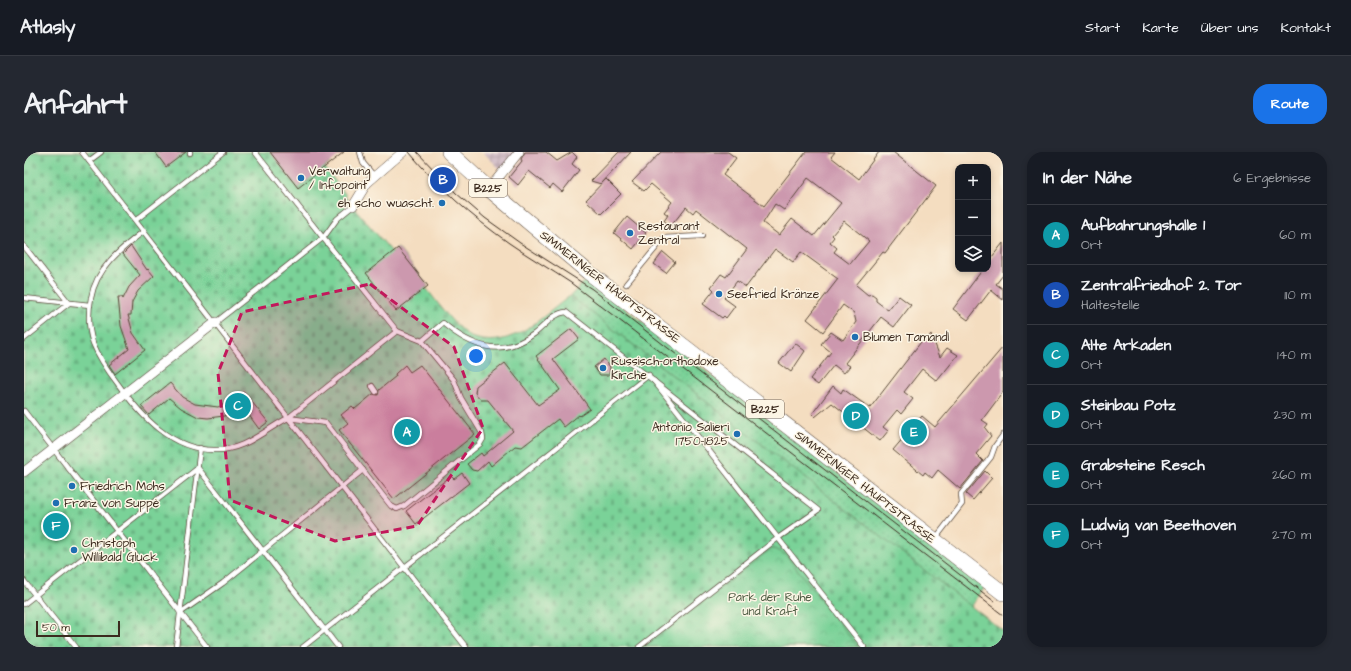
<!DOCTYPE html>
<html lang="de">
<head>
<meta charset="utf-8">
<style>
	:root { --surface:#171b24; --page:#242831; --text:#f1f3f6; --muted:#9ea1a6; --line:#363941; --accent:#1a73e8 }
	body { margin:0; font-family:"Architects Daughter",sans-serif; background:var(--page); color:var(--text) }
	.controls { position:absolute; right:12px; top:12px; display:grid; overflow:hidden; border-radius:8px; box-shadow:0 2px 6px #0003 }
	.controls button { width:36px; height:36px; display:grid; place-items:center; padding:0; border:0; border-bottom:1px solid var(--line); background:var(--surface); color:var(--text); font:20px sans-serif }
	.scale { position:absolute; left:12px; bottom:10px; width:84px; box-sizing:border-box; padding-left:4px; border:2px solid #3b2a1e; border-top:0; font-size:11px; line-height:14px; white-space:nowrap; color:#3b2a1e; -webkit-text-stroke:3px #fcf5e5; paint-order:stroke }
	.you { position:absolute; left:452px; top:204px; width:14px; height:14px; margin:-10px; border:3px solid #fff; border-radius:50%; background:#1a73e8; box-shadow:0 0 0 6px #1a73e833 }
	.badge { display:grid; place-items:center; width:26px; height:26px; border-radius:50%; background:var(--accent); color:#fff; font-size:13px; font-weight:700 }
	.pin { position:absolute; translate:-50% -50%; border:2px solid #fff; box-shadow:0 1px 4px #0006 }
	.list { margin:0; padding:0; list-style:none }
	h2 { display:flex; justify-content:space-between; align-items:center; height:52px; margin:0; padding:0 16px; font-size:17px }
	h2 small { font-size:13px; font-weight:400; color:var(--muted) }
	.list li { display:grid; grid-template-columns:26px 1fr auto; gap:12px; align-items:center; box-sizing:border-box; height:60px; padding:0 16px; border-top:1px solid var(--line) }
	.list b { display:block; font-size:15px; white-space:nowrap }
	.list p { margin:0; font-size:13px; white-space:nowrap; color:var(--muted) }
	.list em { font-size:13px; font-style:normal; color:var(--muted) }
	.icon { flex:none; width:22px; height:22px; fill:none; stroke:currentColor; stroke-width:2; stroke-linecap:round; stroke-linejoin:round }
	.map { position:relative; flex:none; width:979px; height:495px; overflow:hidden; border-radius:16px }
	header { display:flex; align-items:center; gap:24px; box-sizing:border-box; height:56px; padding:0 20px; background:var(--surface); border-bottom:1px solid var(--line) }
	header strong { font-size:19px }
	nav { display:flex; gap:22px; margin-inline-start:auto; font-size:14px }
	.intro { display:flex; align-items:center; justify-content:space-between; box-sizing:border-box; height:96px; padding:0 24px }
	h1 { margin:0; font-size:28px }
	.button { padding:10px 18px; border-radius:16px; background:var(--accent); color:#fff; font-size:14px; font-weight:700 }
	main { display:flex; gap:24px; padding:0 24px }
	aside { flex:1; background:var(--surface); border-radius:16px; box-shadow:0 2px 6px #0003 }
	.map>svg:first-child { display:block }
	.industrial { fill:url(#industrial-grid) }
	.grass { fill:url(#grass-dots); stroke:#5a7e5b }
	.cemetery { fill:url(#cemetery-stones); stroke:#5a7e5b }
	.park { fill:url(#park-crowns); stroke:#5a7e5b }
	.building { fill:#cc98ae; fill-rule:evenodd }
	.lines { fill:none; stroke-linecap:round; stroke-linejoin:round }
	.service-casing { stroke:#574536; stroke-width:6 }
	.minor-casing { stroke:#574536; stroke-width:10 }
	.primary-casing { stroke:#574536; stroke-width:16 }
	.service { stroke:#fff; stroke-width:4.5 }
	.minor { stroke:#fff; stroke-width:9 }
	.primary { stroke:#fff; stroke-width:15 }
	.tram { stroke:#3b2a1e; stroke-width:1 }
	.marked { fill:#c2185b; fill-opacity:0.2; stroke:#c2185b; stroke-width:3; stroke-dasharray:8 5; stroke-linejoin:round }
	.poi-dot { fill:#1f6fb2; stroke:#fcf5e5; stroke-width:1.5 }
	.labels { text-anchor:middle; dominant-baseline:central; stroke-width:3; stroke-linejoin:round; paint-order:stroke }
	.shield { fill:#fcf5e5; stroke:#75675a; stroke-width:1 }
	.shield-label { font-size:11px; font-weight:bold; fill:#3b2a1e }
	.poi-label { font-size:12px; fill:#3b2a1e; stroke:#fcf5e5; text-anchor:start }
	.street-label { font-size:12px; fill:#3b2a1e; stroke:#fcf5e5 }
	.park-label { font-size:12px; fill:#4e5c43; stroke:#fcf5e5 }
</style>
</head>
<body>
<header>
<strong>Atlasly</strong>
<nav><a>Start</a><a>Karte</a><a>Über uns</a><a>Kontakt</a></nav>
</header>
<div class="intro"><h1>Anfahrt</h1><a class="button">Route</a></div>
<main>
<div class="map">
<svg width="979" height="495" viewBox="0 0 979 495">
	<defs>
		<pattern id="industrial-grid" width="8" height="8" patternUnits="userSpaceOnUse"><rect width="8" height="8" fill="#d2bdc7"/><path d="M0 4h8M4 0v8" fill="none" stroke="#ac9aa1"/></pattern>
		<pattern id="grass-dots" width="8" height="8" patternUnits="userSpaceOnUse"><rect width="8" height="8" fill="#7ad298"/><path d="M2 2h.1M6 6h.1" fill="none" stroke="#6ab483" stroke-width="1.8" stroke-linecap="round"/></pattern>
		<pattern id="cemetery-stones" width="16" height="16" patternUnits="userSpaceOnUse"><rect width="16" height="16" fill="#7ad298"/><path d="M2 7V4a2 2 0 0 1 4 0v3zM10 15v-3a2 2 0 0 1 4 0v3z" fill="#6ab483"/></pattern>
		<pattern id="park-crowns" width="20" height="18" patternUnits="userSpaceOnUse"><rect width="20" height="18" fill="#7ad298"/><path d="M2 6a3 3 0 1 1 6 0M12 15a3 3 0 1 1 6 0" fill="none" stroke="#6ab483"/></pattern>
	</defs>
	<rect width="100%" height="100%" fill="#fcf5e5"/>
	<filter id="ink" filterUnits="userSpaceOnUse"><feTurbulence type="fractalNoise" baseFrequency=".025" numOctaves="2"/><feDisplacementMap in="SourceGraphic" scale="8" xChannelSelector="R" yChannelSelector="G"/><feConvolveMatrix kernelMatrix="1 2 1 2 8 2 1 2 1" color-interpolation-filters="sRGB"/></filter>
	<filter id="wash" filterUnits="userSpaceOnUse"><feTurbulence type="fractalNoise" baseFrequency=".012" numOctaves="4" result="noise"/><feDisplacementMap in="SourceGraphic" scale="16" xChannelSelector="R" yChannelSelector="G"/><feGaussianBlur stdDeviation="0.9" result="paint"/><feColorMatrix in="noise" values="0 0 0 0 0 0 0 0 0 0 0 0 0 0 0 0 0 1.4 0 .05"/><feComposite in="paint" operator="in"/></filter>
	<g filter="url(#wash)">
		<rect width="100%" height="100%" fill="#f4ddc0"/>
		<polygon class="industrial" points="459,0 494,0 477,18"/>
		<polygon class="grass" points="563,127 961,435 947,455 546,144"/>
		<path class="cemetery" d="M0,0h298l8,11 -5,5 21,27 -1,2 47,55 6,-4 30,38 -2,2c13,16 25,35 43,48 3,2 9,3 14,4 34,5 62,-26 87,-44l433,335v16h-979z"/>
		<polygon class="park" points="750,397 762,403 834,495 621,495 745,398"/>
		<g id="blocks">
			<g class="building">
				<polygon points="131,0 162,0 142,15"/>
				<polygon points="246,0 320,0 274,36"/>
				<polygon points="501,0 522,0 533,9 548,0 553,5 548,12 555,18 538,40 529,32 526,36 505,19 494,33 485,25 498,9 497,7"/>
				<polygon points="595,0 607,0 577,32 567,29"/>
				<path d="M637,0h67l8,6 -13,17 41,31 42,-54h29l-4,5 28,22 20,-27h14l43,34 -51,67 -2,-1 -27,33 12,10 4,-1 4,3v4l12,9 11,-14 12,9 -17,22 -13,-10 -36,46 5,3 -6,7 -10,-8 -16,20 -8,-6 21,-27 -10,-8 10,-12 12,8 13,-18 -2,-9 -11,-8 -20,27 -16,-13 31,-40 -37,-27 -8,10 -18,-13 -29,38 -9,-6 -13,17 11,8 -9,12 -2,-2 -2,2 -19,-14 11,-14 -3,-3 10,-13 5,3 21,-28 -51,-40 -3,4 -7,-6 -15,19 -7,-5 4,-6 -4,-3 8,-10 -21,-18 -7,7 -12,-9zM784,26l33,25 -27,33 -22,-17 -13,16 -16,-12 12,-19 9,6zM820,69l25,20 -19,23 -16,-12 3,-4 -7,-6 4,-5 -2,-2z"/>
				<polygon points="582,27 597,42 577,62 562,48"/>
				<polygon points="603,65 622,81 609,97 590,81"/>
				<polygon points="979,91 979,123 972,132 979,137 979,148 967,138 944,168 929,157 959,117 964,117 964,110"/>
				<polygon points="107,94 123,118 124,117 130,124 114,139 108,150 107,163 104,163 109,181 121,198 91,222 85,213 105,197 97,174 94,145 98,145 99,147 105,135 116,123 99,102"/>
				<polygon points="374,96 404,134 372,159 342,121"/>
				<polygon points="639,100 651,110 642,121 630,112"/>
				<polygon points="547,177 555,187 529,207 566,257 556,264 555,263 540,275 534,267 498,295 491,294 467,314 464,309 453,319 448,318 443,312 457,301 459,304 489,279 464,248 457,248 451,241 452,234 481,211 514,253 536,238 512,204"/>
				<polygon points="907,182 916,205 923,196 934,203 913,229 898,217 880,240 889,247 877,262 873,258 859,275 864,279 856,289 808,251 791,265 788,262 809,234 817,241 819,237 846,256 900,186 902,188"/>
				<polygon points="771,191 781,199 767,220 755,211"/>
				<polygon points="979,195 979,240 958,268 964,272 961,276 967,284 952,302 959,309 936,337 914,318 908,326 901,320 899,323 869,298 898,264 911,275"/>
				<polygon points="580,207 586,215 585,223 576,223 570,215"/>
				<polygon points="381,213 386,220 396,213 451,282 370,347 315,278 324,271 317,263 328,254 331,257 349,242 354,243 355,238 372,224 371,222"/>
				<polygon points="146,231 158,245 171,252 194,255 212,247 212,246 220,240 244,270 235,277 219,255 200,264 184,266 174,265 157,256 145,246 125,263 117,254"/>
				<polygon points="961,319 968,326 949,348 942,342"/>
				<polygon points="438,321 445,331 392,372 382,359 427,324 430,327"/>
			</g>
		</g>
	</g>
	<g filter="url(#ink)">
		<use href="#blocks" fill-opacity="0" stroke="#574536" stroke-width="1"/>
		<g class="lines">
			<g class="service-casing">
				<g id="service">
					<path d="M58,0c129,164 257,329 384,495"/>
					<polyline points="166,0 166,1"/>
					<polyline points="231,0 373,179"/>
					<polyline points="336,0 339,11 350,24"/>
					<polyline points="65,9 77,0"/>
					<polyline points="112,68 199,0"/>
					<path d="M120,79c-22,17 -48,37 -53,67 -3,15 -3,30 2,45 6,15 15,28 25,41 23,32 53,66 96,66 30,1 49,-19 74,-32"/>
					<polyline points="0,94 45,151 0,187"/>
					<polyline points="602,132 640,86 678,84"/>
					<polyline points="0,146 66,153"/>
					<polyline points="192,170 300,85 313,67 329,54"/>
					<path d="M398,189l32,39 7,18 21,35 1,6 -3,5 -76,62 -7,3 -6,-3 -65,-83 -38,-5 109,-87 25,10 21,-18c28,24 58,35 91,11 11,-8 19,-21 32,-22l252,198 -40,28 -139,109"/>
					<polyline points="630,229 840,495"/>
					<polyline points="348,234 352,240"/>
					<polyline points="0,259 183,495"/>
					<polyline points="911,387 938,352 937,342 967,305 971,294 979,283"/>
					<polyline points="0,429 52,495"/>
					<polyline points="0,452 174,316 314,495"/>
					<polyline points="156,461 199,431 339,318"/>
					<polyline points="152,495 176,296"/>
					<polyline points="279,495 625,223"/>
				</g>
			</g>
			<g class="minor-casing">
				<g id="minor">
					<polyline points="465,37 495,0"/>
					<polyline points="329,54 343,31 379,0"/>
					<polyline points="0,320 192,170"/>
				</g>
			</g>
			<g class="primary-casing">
				<polyline id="primary" points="425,0 465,37 564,120 979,441"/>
			</g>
			<use href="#service" class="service"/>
			<use href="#minor" class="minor"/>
			<use href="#primary" class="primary"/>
			<g class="tram">
				<path d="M385,0c29,35 63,65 100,91 20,14 41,26 62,40l432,332"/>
				<polyline points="393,0 432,41 461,66 496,91 568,137 971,450"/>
			</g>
		</g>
	</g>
	<path class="marked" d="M346,132l84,63 29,81 -66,98 -82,15 -105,-41 -12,-127 24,-61z"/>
	<g class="poi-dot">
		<circle cx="277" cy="26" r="4"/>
		<circle cx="418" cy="51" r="4"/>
		<circle cx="606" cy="81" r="4"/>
		<circle cx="695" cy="142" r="4"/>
		<circle cx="831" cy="185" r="4"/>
		<circle cx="579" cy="216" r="4"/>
		<circle cx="713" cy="282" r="4"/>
		<circle cx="48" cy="334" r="4"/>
		<circle cx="32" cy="351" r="4"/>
		<circle cx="50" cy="398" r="4"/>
	</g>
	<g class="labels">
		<g class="shield">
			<rect x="445" y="27" width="38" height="18" rx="3"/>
			<rect x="722" y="248" width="38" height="18" rx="3"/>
		</g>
		<g class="shield-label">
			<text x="464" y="36">B225</text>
			<text x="741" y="257">B225</text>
		</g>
		<g class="poi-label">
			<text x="285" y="19">Verwaltung<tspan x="285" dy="14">/ Infopoint</tspan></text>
			<text x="410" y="51" text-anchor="end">eh scho wuascht.</text>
			<text x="614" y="74">Restaurant<tspan x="614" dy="14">Zentral</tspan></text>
			<text x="703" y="142">Seefried Kränze</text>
			<text x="839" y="185">Blumen Tamandl</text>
			<text x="587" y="209">Russisch-orthodoxe<tspan x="587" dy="14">Kirche</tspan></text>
			<text x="705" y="275" text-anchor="end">Antonio Salieri<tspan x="705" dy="14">1750-1825</tspan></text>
			<text x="56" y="334">Friedrich Mohs</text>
			<text x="40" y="351">Franz von Suppè</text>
			<text x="58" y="391">Christoph<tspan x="58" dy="14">Willibald Gluck</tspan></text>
		</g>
		<g class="street-label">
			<text transform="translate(586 135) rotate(38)">SIMMERINGER HAUPTSTRASSE</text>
			<text transform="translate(841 335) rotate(38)">SIMMERINGER HAUPTSTRASSE</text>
		</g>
		<g class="park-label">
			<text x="746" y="445">Park der Ruhe<tspan x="746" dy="14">und Kraft</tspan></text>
		</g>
	</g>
</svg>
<div class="controls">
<button>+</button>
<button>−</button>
<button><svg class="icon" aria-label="layers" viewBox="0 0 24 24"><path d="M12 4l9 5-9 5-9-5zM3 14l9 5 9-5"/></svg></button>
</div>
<div class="scale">50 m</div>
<div class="you"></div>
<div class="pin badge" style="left:383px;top:280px;background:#0f9aa8">A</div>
<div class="pin badge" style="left:419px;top:28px;background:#1a4fb4">B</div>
<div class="pin badge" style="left:214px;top:254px;background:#0f9aa8">C</div>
<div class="pin badge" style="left:832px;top:264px;background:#0f9aa8">D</div>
<div class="pin badge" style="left:890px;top:280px;background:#0f9aa8">E</div>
<div class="pin badge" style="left:32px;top:374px;background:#0f9aa8">F</div>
</div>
<aside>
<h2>In der Nähe<small>6 Ergebnisse</small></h2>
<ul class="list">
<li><span class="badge" style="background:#0f9aa8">A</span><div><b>Aufbahrungshalle 1</b><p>Ort</p></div><em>60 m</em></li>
<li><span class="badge" style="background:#1a4fb4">B</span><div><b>Zentralfriedhof 2. Tor</b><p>Haltestelle</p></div><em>110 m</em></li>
<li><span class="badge" style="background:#0f9aa8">C</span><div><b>Alte Arkaden</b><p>Ort</p></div><em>140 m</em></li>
<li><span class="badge" style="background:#0f9aa8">D</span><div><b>Steinbau Potz</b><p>Ort</p></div><em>230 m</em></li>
<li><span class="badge" style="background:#0f9aa8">E</span><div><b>Grabsteine Resch</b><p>Ort</p></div><em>260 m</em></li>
<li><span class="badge" style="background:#0f9aa8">F</span><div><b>Ludwig van Beethoven</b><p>Ort</p></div><em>270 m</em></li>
</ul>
</aside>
</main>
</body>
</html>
